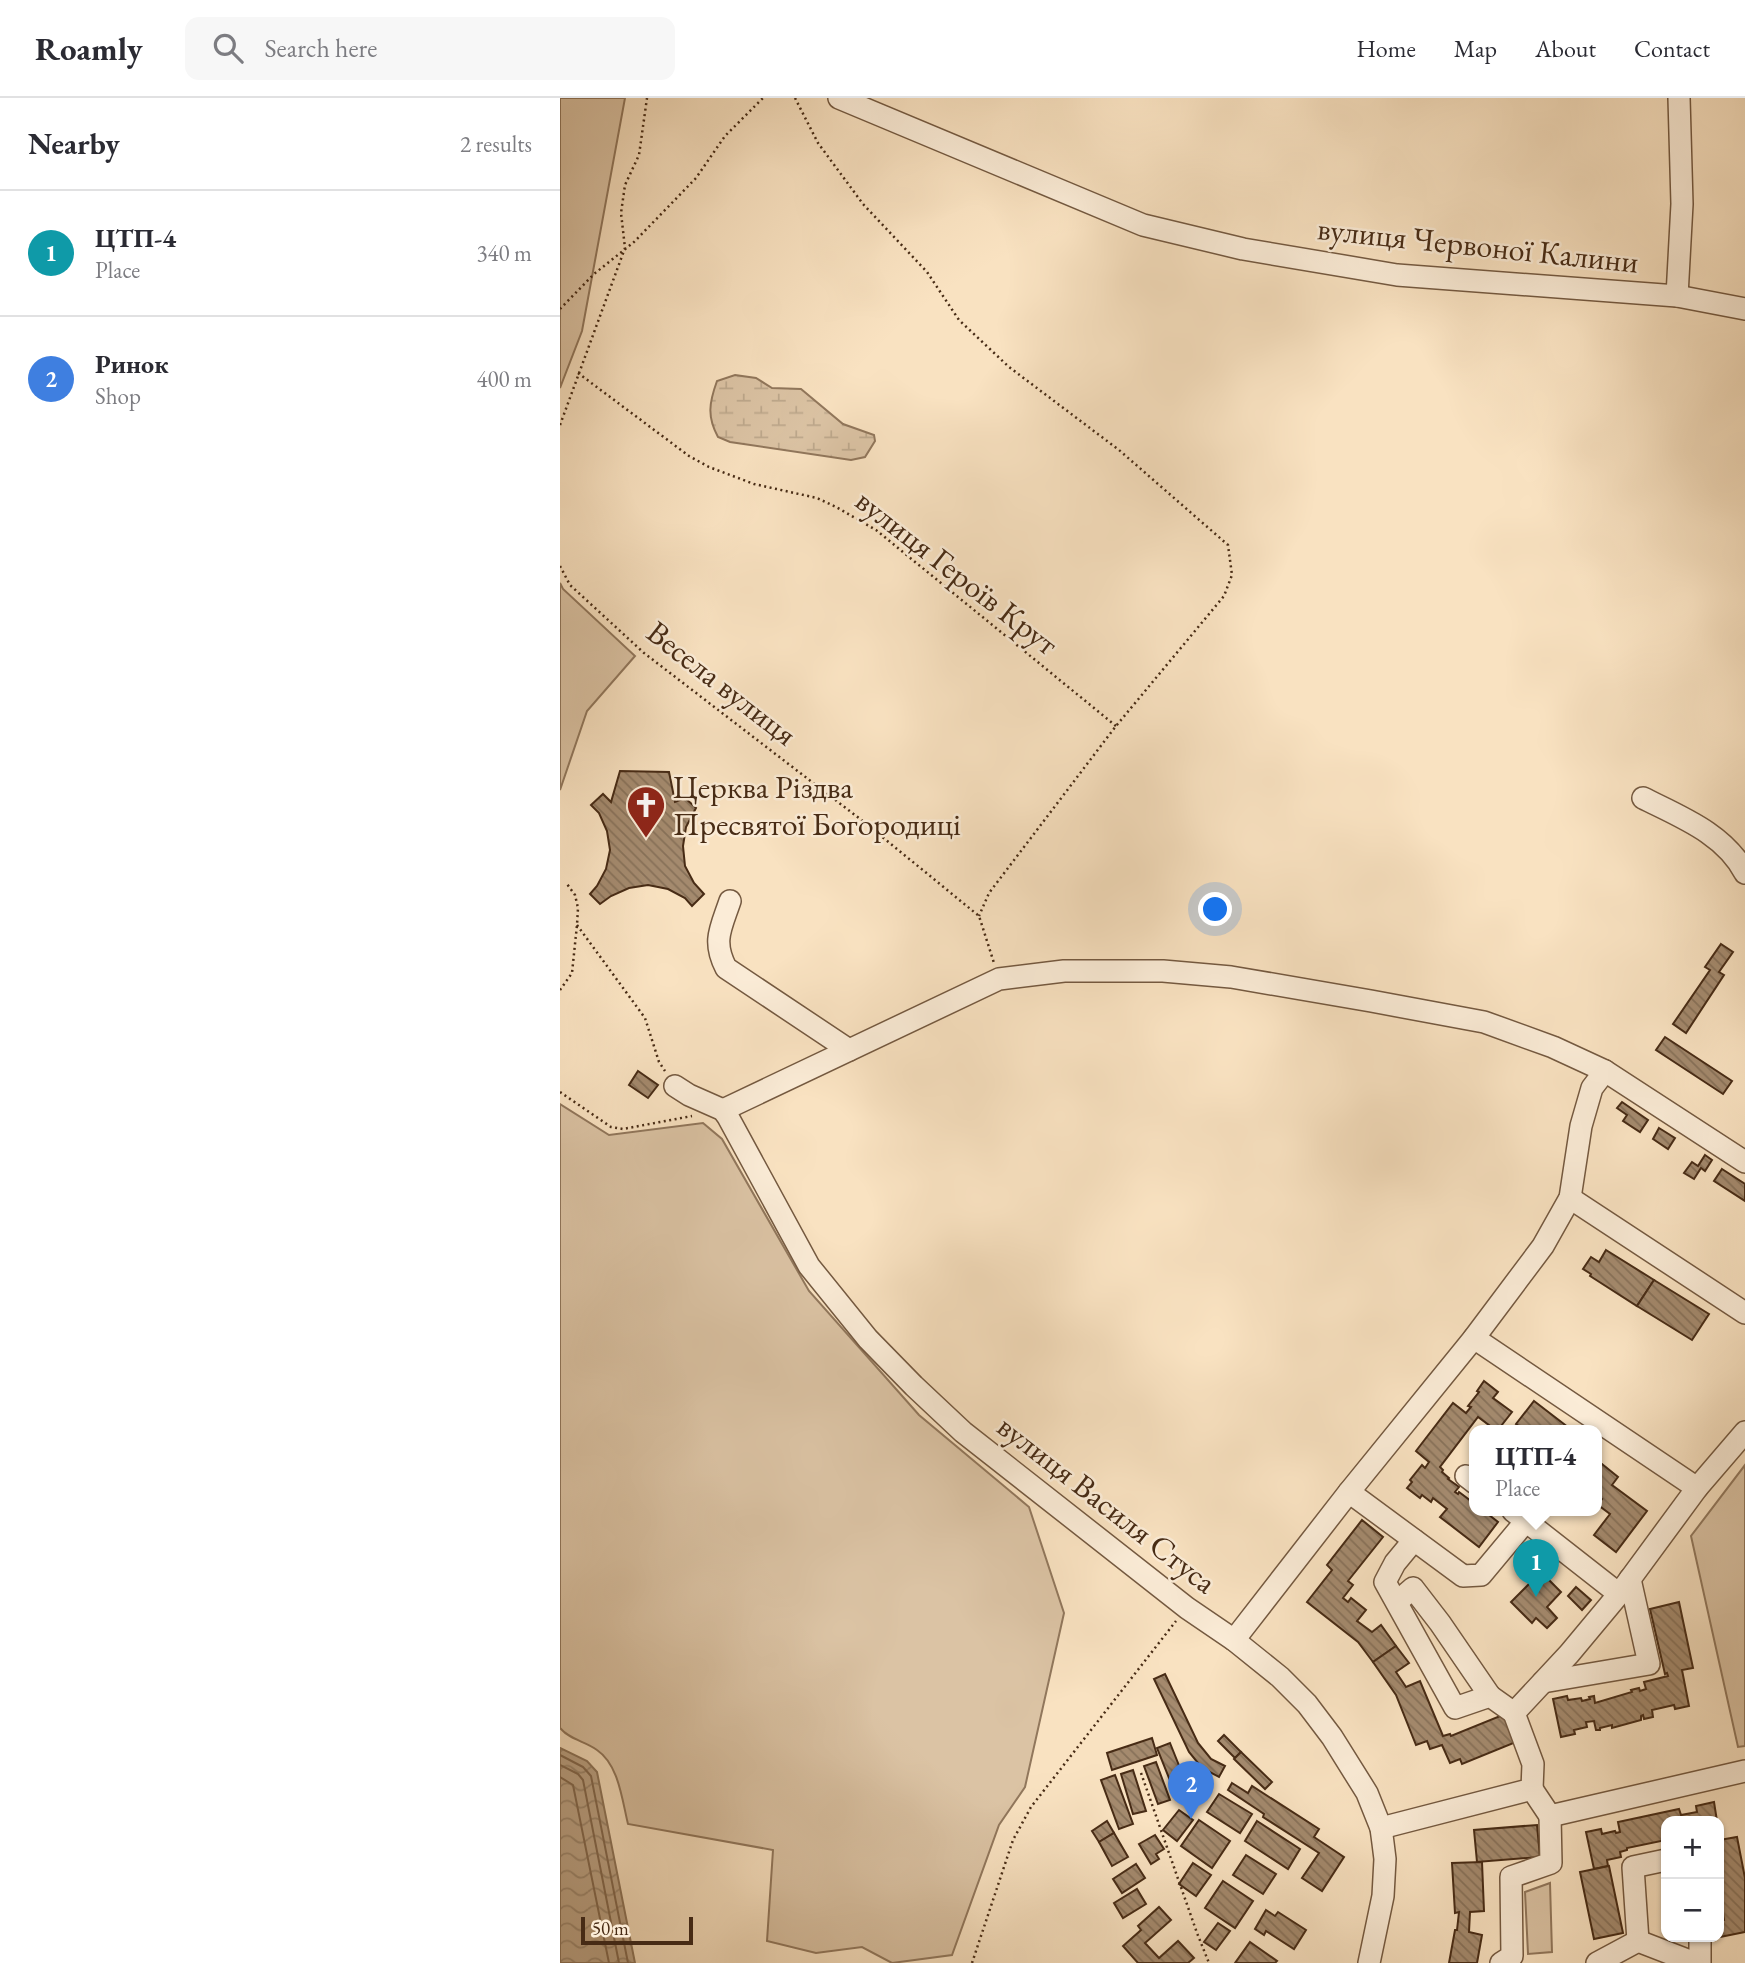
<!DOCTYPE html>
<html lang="en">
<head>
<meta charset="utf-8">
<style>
	:root { --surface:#fff; --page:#f7f7f7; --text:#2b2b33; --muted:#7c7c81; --line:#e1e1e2; --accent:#0f766e }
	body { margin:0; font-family:"EB Garamond",serif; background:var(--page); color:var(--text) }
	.controls { position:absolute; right:21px; bottom:21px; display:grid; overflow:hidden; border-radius:14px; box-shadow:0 2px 5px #0004 }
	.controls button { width:63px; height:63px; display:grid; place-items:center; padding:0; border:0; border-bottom:2px solid var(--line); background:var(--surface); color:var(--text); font:35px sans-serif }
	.scale { position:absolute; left:21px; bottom:18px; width:112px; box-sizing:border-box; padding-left:7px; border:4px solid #472b15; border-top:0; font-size:19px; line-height:24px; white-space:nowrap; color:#472b15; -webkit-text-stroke:5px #fbecd7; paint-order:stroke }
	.you { position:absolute; left:656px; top:812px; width:24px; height:24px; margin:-18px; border:5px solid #fff; border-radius:50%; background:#1a73e8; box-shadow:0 0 0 10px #1a73e833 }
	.badge { display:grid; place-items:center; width:46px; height:46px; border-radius:50%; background:var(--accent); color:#fff; font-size:23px; font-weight:700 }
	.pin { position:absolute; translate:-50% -58px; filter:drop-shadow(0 2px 4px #0008) }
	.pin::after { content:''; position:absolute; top:37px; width:24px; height:21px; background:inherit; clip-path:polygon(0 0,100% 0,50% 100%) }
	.popup { position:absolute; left:909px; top:1327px; width:133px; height:91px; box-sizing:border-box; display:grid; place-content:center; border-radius:14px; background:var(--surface); filter:drop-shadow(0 2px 5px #0005); font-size:23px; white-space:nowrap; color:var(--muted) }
	.popup b { font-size:26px; color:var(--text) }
	.popup::after { content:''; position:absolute; left:50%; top:100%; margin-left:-14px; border:14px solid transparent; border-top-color:var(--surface) }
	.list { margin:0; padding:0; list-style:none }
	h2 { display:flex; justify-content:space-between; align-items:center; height:91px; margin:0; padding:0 28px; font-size:30px }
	h2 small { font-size:23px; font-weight:400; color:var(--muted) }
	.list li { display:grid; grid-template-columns:46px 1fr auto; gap:21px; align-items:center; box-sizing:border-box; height:126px; padding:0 28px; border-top:2px solid var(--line) }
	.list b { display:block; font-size:26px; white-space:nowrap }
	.list p { margin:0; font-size:23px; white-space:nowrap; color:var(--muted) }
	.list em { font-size:23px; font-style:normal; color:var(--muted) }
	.icon { flex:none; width:38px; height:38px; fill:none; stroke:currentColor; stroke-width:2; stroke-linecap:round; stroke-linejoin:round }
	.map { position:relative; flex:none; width:1185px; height:1865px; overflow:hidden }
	header { display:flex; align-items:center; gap:42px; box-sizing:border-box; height:98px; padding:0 35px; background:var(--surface); border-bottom:2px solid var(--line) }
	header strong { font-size:33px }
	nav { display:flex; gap:38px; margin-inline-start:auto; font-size:24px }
	.search { width:490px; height:63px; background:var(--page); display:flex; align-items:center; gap:18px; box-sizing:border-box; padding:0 24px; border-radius:14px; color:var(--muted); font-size:26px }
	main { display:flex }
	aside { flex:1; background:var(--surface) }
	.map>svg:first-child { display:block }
	.green { fill:#dbc3a4; stroke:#91775c; stroke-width:2 }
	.wetland { fill:url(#wetland-marsh); stroke:#91775c; stroke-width:2 }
	.water { fill:url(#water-waves); stroke:#8d7459; stroke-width:2 }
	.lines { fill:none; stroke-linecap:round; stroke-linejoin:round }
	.shore { stroke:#82684e; stroke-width:2 }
	.building { fill:url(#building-back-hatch); stroke:#472b15; stroke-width:2 }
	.minor-casing { stroke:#745940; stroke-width:24 }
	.path { stroke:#472b15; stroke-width:2.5; stroke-dasharray:2 3.5; stroke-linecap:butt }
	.minor { stroke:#fbecd7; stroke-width:21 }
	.labels { text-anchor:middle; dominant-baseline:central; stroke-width:5; stroke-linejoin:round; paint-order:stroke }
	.street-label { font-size:32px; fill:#472b15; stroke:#fbecd7 }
	.poi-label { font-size:32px; fill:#472b15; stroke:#fbecd7; text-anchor:start }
</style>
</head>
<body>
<header>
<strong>Roamly</strong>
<div class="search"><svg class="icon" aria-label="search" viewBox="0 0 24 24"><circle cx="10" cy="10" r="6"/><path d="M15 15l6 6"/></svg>Search here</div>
<nav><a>Home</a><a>Map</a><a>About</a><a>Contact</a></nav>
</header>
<main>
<aside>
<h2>Nearby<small>2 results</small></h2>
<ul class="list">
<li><span class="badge" style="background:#0f9aa8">1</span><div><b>ЦТП-4</b><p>Place</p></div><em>340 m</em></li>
<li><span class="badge" style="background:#3f7fe0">2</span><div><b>Ринок</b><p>Shop</p></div><em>400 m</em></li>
</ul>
</aside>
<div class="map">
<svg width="1185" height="1865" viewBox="0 0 1185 1865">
	<defs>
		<pattern id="wetland-marsh" width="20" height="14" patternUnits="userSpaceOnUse" patternTransform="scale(1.75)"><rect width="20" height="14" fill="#dbc3a4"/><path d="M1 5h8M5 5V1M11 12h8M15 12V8" fill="none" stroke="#bda88c"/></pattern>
		<pattern id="water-waves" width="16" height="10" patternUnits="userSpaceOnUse" patternTransform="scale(1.75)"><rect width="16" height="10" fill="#bca487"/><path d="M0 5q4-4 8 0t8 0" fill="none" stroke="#9b866d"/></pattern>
		<pattern id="building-back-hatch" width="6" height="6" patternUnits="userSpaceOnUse" patternTransform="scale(1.75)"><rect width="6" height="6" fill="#a48a6e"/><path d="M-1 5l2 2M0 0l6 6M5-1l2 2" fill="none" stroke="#877159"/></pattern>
	</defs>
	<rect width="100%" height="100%" fill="#f9e2c1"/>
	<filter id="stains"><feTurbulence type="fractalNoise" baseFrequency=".00286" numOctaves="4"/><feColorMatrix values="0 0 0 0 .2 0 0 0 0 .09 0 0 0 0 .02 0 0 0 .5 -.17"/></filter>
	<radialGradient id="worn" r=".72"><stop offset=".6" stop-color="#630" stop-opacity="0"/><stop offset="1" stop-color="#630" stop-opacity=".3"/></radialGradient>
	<g class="green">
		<polygon points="0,0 65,0 22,233 0,290"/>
		<polygon points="0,485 3,491 75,558 27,613 0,692"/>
		<path d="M0,1006l49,31 94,-12 19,16 87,152 110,124 110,92 35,106 -39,174 -26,38 -47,130 -60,8 -30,-16 -46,6 -49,-12 6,-91 -145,-26c-6,-24 -9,-59 -31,-74 -12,-9 -27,-10 -37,-22z"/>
		<polygon points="1185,1367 1185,1648 1178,1649 1131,1438"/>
		<polygon points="990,1785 992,1854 968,1856 965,1794"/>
	</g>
	<path class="wetland" d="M175,277l21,3 16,10 29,1 42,35 31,11 1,6 -10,16 -14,3 -121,-18 -12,-5c-11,-20 -9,-34 -1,-56z"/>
	<polygon class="water" points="0,1650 27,1663 37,1674 75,1865 0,1865"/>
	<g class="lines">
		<g class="shore">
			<polyline points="0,1657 23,1669 31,1678 68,1865"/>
			<polyline points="0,1667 18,1676 23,1682 59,1865"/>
			<polyline points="0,1679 13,1687 49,1865"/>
		</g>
	</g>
	<g class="building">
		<polygon points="60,673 109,674 115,704 125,700 136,710 126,729 123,748 125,768 134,785 144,796 132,808 125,800 108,791 88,787 69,790 51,798 40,806 30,796 37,788 46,771 50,752 47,733 39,715 31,707 43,696 51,704"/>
		<polygon points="1161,846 1173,854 1159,874 1164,877 1126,935 1113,926 1150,872 1145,869"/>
		<polygon points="1105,939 1172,983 1163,996 1096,952"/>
		<polygon points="78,973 98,987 88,1000 69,987"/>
		<polygon points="1062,1004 1088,1022 1080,1034 1063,1023 1067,1017 1057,1010"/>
		<polygon points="1099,1030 1115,1040 1108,1051 1093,1041"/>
		<polygon points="1145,1057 1152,1062 1145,1073 1141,1070 1134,1081 1124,1075 1132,1064 1138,1068"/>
		<polygon points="1162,1071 1185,1086 1185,1103 1154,1083"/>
		<polygon points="1046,1152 1094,1182 1077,1208 1030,1178 1031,1176 1023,1171 1031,1159 1039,1164"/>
		<polygon points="1094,1182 1149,1216 1132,1242 1077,1208"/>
		<polygon points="924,1283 938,1294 933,1300 952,1314 937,1333 918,1319 880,1369 883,1372 882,1374 889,1380 888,1381 899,1389 895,1394 898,1396 899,1394 915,1406 915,1413 924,1413 938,1424 919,1449 880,1419 887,1411 873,1400 871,1404 862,1397 860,1400 847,1390 852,1384 850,1382 862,1367 865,1370 869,1364 856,1353 893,1305 906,1315 911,1309 908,1308 919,1294 917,1293"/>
		<polygon points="974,1303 1013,1333 965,1333 956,1326"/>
		<polygon points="1037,1362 1058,1379 1052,1387 1087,1413 1056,1454 1034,1437 1050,1416 1038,1407 1042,1401 1037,1398"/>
		<polygon points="802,1422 823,1439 788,1483 793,1487 783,1500 788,1504 791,1500 806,1512 797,1523 812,1534 821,1527 836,1548 813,1564 798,1544 747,1504 772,1472 767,1467"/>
		<polygon points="981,1474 1001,1494 987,1509 997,1520 987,1530 976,1520 972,1525 951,1504"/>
		<polygon points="1016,1489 1031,1502 1022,1512 1008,1498"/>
		<polygon points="1119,1504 1133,1570 1122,1572 1129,1608 1115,1611 1114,1607 1092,1612 1093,1619 1084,1621 1083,1617 1081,1618 1081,1622 1052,1630 1052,1627 1040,1630 1040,1632 1036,1632 1034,1623 1026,1624 1027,1629 1014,1632 1015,1636 1001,1639 993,1601 1007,1598 1008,1602 1021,1600 1022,1603 1030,1601 1029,1599 1034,1598 1035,1605 1072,1594 1071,1592 1079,1590 1080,1593 1086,1591 1084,1584 1108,1578 1107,1575 1105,1576 1090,1511"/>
		<polygon points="836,1548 849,1565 836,1574 846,1589 860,1583 883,1638 890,1636 891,1638 945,1616 956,1644 902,1666 900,1661 890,1665 882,1647 870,1651 867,1643 856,1647 836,1597 813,1564"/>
		<polygon points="605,1576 638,1645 651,1661 665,1668 659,1679 642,1670 629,1654 594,1581"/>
		<polygon points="664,1637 681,1654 675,1660 658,1643"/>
		<polygon points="592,1640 597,1657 552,1672 547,1655"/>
		<polygon points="610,1645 630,1695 617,1700 597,1650"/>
		<polygon points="681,1654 712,1684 705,1691 674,1661"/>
		<polygon points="596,1664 610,1702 598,1706 584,1668"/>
		<polygon points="573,1672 586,1713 573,1716 561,1676"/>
		<polygon points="555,1677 573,1726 559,1731 541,1682"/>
		<polygon points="672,1685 688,1695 692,1688 759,1731 754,1739 784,1759 762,1793 742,1780 759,1755 703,1719 704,1716 668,1692"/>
		<polygon points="659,1696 692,1716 680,1735 647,1714"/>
		<polygon points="1154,1704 1157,1723 1106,1723 1106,1742 1067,1750 1067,1752 1060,1754 1061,1759 1047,1762 1048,1768 1034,1771 1026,1734 1041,1731 1042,1736 1055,1733 1056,1735 1060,1734 1058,1724 1119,1711 1121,1717 1137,1714 1136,1708"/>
		<polygon points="619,1712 633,1722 617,1743 603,1732"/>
		<polygon points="639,1722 670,1743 652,1770 621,1748"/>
		<polygon points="547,1723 554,1735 539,1744 532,1733"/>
		<polygon points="697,1723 740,1751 728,1771 685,1743"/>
		<polygon points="977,1727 980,1759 917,1764 914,1732"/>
		<polygon points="554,1735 568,1759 552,1768 539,1744"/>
		<polygon points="595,1737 604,1751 596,1756 599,1761 591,1766 579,1746"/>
		<polygon points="1177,1739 1185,1780 1185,1834 1160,1839 1159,1823 1164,1822 1161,1803 1159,1801 1159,1742"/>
		<polygon points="686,1757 716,1776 703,1796 673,1777"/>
		<polygon points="922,1764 924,1813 910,1814 909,1834 922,1837 917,1865 889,1865 895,1832 897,1832 899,1814 895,1815 892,1765"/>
		<polygon points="633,1765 651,1777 636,1798 619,1786"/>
		<polygon points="576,1766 585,1780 562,1795 553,1781"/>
		<polygon points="1049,1768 1063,1835 1034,1841 1020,1774"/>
		<polygon points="663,1783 693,1803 675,1830 645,1810"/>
		<polygon points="577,1791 586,1806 563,1820 554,1805"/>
		<polygon points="599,1809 611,1822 585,1845 599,1860 618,1843 634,1860 628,1865 578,1865 563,1848 581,1832 578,1828"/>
		<polygon points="706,1812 715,1818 718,1814 746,1832 734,1851 706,1833 704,1837 695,1831"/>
		<polygon points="658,1825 670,1833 656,1852 644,1844"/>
		<polygon points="690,1844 717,1863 715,1865 675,1865"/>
	</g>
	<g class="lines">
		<g class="minor-casing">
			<g id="minor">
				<polyline points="279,0 583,127 683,151 837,177 1117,198 1185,211"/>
				<polyline points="1117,198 1122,106 1119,0"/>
				<path d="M1083,700c38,19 82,36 102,75"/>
				<path d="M170,803c-9,27 -18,40 -4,67l123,82"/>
				<polyline points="115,988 129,997 163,1012 168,1019 249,1168 308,1241 354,1288 403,1334 627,1510 674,1542 720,1579 747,1606 772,1639 807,1695 821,1730 823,1745 825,1761 823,1798 809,1865"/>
				<polyline points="163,1012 439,881 504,873 603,873 671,879 811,903 924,924 993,949 1045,973 1185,1064"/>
				<polyline points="1010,1100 1185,1215"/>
				<polyline points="914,1240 1137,1390"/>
				<polyline points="906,1378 915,1385"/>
				<polyline points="789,1394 903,1478 921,1477 966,1423"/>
				<polyline points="953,1413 1059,1496"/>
				<polyline points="854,1442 835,1465 825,1484 895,1610 930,1598 954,1615"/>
				<polyline points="837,1504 853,1490 880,1525 930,1598"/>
				<polyline points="674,1542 789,1394 914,1240 983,1148 1010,1100 1021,1028 1032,990 1045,973"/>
				<polyline points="983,1584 1089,1566 1070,1481"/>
				<polyline points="972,1691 990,1718 1185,1673"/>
				<polyline points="821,1730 972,1691 973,1666 954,1615 1009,1556 1059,1496 1137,1390 1185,1334"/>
				<polyline points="1140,1839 1140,1865"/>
				<polyline points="1078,1843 1073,1769 1106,1762"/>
				<polyline points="941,1865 952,1858 951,1779 991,1765 990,1718"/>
				<polyline points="1037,1865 1078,1843 1135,1865"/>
			</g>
		</g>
		<g class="path">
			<polyline points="235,0 258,45 303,106 367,174 399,222 449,269 559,352 668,447 672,477 664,498 556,628 429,795 419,818"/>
			<polyline points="0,211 34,176 74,144 107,110 136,80 165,38 203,0"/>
			<polyline points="18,275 129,358 149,369 194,386 257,400 276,409 316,432 556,628"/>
			<polyline points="0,327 65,150 61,115 65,87 79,57 87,0"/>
			<polyline points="0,468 10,487 84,555 304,724 419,818 434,865"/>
			<polyline points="17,827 85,920 99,964 105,973"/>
			<polyline points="0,892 12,875 17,827 18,810 15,797 7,786"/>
			<polyline points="0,994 51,1029 63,1031 132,1018"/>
			<polyline points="581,1675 637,1835 649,1865"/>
			<polyline points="412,1865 453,1742 471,1709 616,1523"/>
		</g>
		<use href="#minor" class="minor"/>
	</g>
	<defs>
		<g id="church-pin" transform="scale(2.0125)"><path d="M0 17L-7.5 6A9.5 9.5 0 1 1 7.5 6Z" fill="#8f2418" stroke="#fbecd7"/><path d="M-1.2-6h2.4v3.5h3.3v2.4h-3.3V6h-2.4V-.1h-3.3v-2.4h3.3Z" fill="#fff"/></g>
	</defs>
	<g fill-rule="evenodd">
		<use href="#church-pin" x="86" y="707"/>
	</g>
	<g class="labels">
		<g class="street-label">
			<text transform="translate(918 147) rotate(6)">вулиця Червоної Калини</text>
			<text transform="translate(397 474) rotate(38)">вулиця Героїв Крут</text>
			<text transform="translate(162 585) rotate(38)">Весела вулиця</text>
			<text transform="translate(547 1406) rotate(38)">вулиця Василя Стуса</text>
		</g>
		<g class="poi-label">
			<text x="113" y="689">Церква Різдва<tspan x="113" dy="37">Пресвятої Богородиці</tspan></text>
		</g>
	</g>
	<rect width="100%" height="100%" filter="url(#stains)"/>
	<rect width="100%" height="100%" fill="url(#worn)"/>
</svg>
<div class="controls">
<button>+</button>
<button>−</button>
</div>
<div class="scale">50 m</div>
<div class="you"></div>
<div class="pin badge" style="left:976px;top:1499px;background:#0f9aa8">1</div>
<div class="popup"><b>ЦТП-4</b>Place</div>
<div class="pin badge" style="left:631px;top:1721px;background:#3f7fe0">2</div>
</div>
</main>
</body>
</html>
